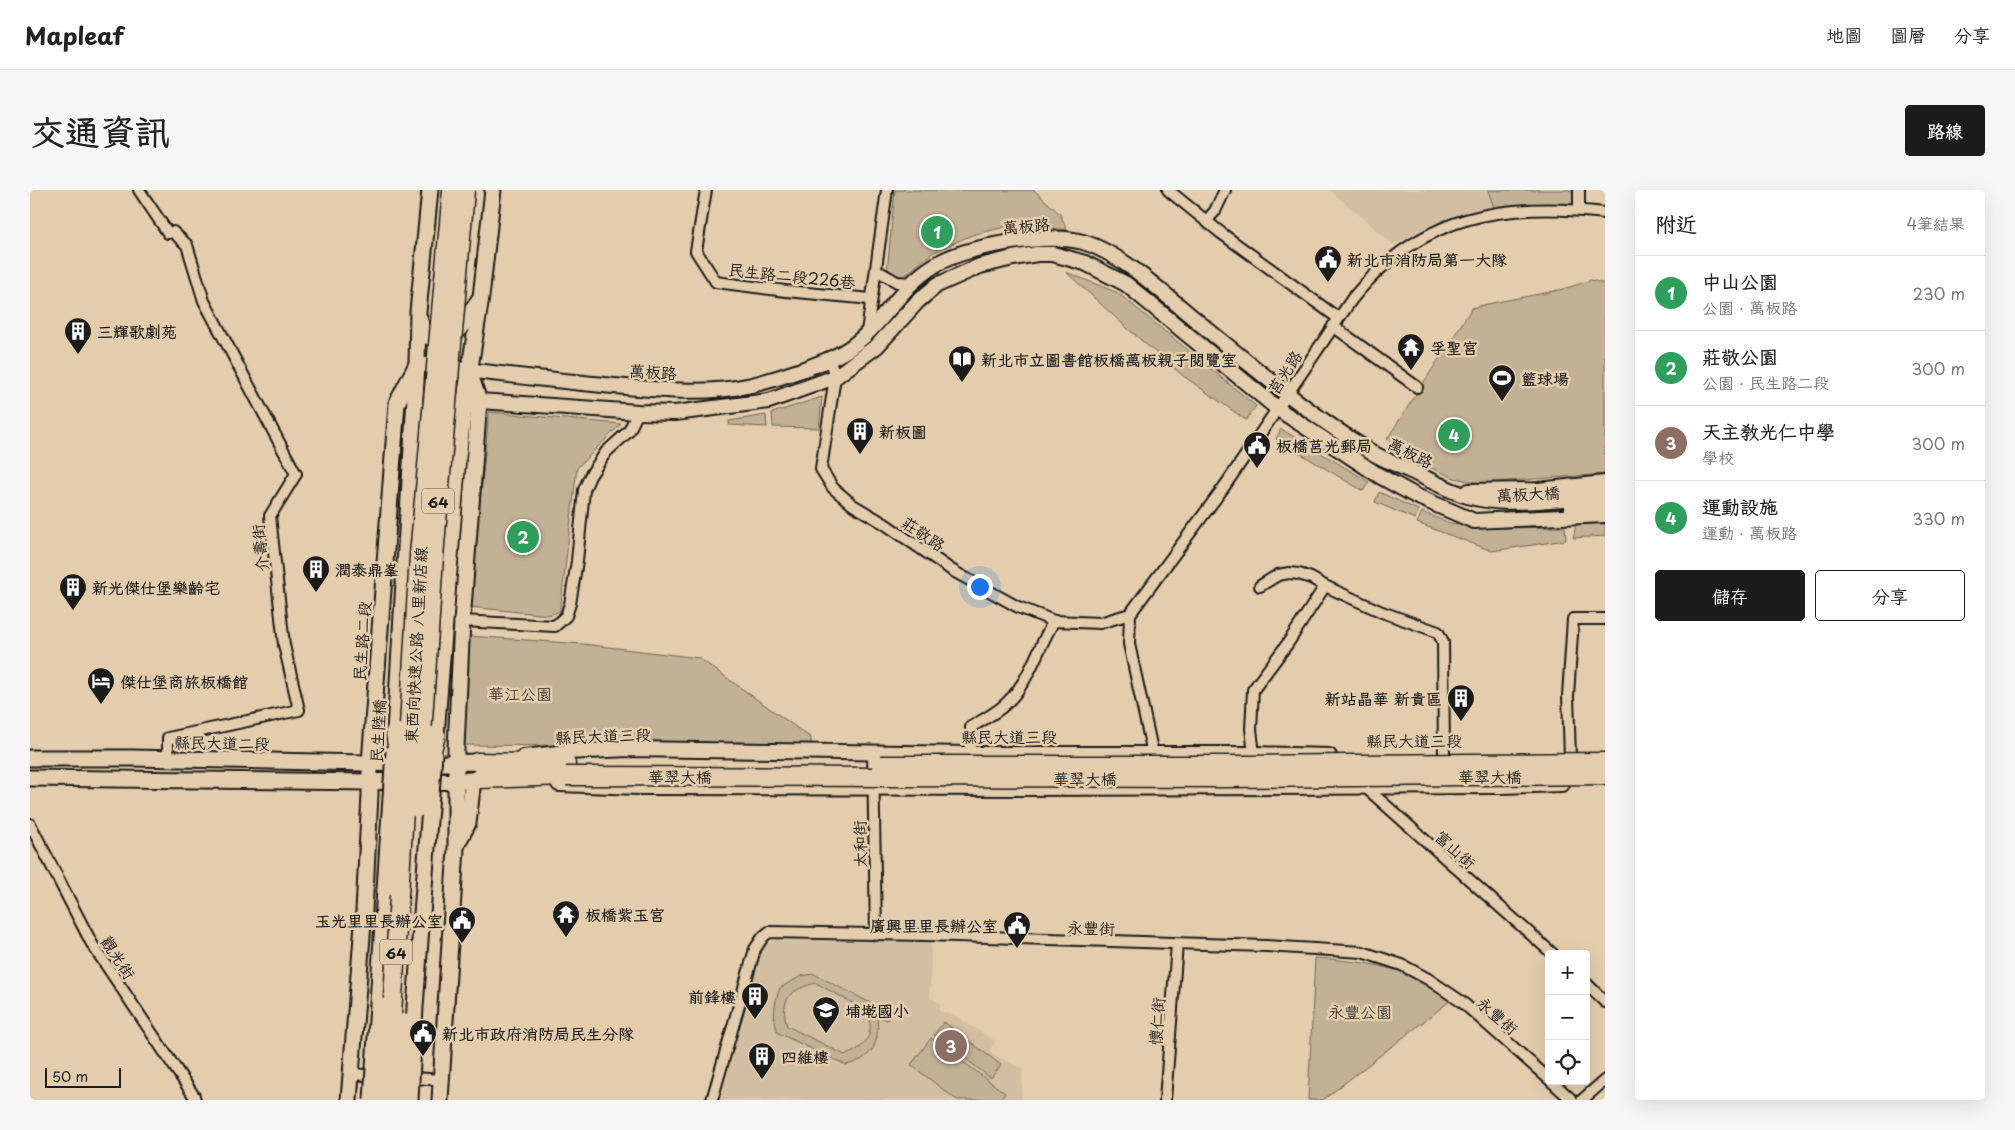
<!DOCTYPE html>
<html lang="zh-TW">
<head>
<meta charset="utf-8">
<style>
	:root { --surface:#fff; --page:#f6f6f6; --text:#222; --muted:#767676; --line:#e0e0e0; --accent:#1c1c1c }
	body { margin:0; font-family:"Playpen Sans","LXGW WenKai TC",sans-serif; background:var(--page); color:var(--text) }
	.controls { position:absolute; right:15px; bottom:15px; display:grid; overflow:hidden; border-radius:5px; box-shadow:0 5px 20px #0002 }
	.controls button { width:45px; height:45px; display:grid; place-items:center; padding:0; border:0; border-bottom:1px solid var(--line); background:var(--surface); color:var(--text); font:25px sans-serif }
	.scale { position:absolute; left:15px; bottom:12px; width:76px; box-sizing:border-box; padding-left:5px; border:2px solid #1c1c1c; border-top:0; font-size:14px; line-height:18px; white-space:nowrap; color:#1c1c1c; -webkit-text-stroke:4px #e3cdac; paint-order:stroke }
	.you { position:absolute; left:949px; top:396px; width:18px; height:18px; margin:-12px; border:4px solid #fff; border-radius:50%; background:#1a73e8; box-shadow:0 0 0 8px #1a73e833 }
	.badge { display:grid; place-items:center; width:32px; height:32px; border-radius:50%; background:var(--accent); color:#fff; font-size:16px; font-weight:700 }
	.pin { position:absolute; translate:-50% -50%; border:2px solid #fff; box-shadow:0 1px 5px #0006 }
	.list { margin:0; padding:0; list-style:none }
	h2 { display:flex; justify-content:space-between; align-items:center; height:65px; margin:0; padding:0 20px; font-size:21px }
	h2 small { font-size:16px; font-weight:400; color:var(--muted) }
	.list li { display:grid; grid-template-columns:32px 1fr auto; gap:15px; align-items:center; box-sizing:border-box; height:75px; padding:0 20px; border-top:1px solid var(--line) }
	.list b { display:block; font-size:19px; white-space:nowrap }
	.list p { margin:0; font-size:16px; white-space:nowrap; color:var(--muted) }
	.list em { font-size:16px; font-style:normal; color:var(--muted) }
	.actions { display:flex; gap:10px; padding:15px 20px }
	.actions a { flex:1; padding:11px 0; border:1px solid var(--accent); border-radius:5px; text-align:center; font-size:18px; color:var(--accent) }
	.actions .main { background:var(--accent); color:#fff }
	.icon { flex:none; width:28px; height:28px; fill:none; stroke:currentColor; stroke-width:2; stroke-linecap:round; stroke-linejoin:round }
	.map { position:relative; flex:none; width:1575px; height:910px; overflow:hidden; border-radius:5px }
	header { display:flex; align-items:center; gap:30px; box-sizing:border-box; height:70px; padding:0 25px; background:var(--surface); border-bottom:1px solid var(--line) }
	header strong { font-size:24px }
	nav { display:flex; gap:28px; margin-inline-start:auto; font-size:18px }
	.intro { display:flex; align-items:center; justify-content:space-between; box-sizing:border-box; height:120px; padding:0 30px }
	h1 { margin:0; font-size:35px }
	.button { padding:12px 22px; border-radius:5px; background:var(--accent); color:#fff; font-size:18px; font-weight:700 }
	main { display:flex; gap:30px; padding:0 30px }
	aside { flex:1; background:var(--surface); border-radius:5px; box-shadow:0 5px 20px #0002 }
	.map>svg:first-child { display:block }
	.built { fill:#d2bea0 }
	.green { fill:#c2b194; stroke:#6f6658; fill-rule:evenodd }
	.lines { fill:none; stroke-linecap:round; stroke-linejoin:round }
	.minor-casing { stroke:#1c1c1c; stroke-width:14 }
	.tertiary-casing { stroke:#1c1c1c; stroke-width:18 }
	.secondary-casing { stroke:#1c1c1c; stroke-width:19 }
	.trunk-casing { stroke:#1c1c1c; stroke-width:21 }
	.minor { stroke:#e3cdac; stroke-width:10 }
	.tertiary { stroke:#e3cdac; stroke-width:14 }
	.secondary { stroke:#e3cdac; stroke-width:15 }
	.trunk { stroke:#e3cdac; stroke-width:18 }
	.secondary-bridge-casing { stroke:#1c1c1c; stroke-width:19; stroke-linecap:butt }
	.trunk-bridge-casing { stroke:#1c1c1c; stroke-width:21; stroke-linecap:butt }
	.secondary-bridge { stroke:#e3cdac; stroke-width:15 }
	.trunk-bridge { stroke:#e3cdac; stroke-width:18 }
	.labels { text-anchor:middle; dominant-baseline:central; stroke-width:5; stroke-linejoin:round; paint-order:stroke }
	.shield { fill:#e3cdac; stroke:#585147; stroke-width:1 }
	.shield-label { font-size:15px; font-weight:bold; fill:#1c1c1c }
	.street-label { font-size:16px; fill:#1c1c1c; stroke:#e3cdac }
	.poi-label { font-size:16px; font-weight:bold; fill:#1c1c1c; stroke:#e3cdac; text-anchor:start }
	.park-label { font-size:16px; fill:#46413a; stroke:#e3cdac }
</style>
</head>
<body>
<header>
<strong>Mapleaf</strong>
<nav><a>地圖</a><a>圖層</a><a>分享</a></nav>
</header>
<div class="intro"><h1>交通資訊</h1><a class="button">路線</a></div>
<main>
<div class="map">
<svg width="1575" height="910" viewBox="0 0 1575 910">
	<rect width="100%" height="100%" fill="#e3cdac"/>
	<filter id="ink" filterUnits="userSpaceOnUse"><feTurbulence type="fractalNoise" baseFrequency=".02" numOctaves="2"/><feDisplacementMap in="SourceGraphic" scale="10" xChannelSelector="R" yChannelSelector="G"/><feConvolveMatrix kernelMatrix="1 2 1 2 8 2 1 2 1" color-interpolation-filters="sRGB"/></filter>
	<g filter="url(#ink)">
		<g class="built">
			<polygon points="1300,0 1545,0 1546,16 1454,18 1400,35 1364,55"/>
			<polygon points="746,749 901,751 900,808 910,813 910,821 925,826 965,851 959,862 993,879 991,910 690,910 713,820 733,757"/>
		</g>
		<g class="green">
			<polygon points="865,0 1004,0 1030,24 1037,40 988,34 942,45 902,63 872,88 857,82"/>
			<polygon points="1458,0 1545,0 1546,16 1464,18"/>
			<polygon points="1036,82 1088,103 1226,216 1216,230 1152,185 1097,138"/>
			<path d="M1561,90l14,4v190l-125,9 -26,-5 -27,-12 -40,-27 85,-131c39,-11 81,-13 119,-28z"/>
			<polygon points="792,207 789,238 743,237 742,223"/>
			<polygon points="459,222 591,234 547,278 530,421 519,425 440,417"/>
			<polygon points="736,225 737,237 699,235 699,231"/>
			<polygon points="1251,239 1339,292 1333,301 1246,249"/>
			<polygon points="1349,302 1388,320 1385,329 1345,312"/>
			<polygon points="1392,322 1420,333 1472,338 1535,337 1536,350 1462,361 1387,333"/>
			<polygon points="1575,333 1575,346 1543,348 1546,335"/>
			<polygon points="439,446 553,454 669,468 781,548 781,558 434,555"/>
			<path d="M1285,768c38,3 76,6 110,24 9,5 17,13 25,19l-127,99h-15z"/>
			<path d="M784,784l76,39 -3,7 -10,-4c3,27 -4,43 -31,49l-68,-32c-6,-16 -4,-29 2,-45l21,-12zM786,793l51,28c8,22 0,37 -22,44l-58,-29c-8,-27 4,-37 29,-43z"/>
			<polygon points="914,832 971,875 961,888 904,845"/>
			<polygon points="901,848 975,903 970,910 927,910 881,875"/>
		</g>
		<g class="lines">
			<g class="minor-casing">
				<g id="minor">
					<polyline points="109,0 138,43 143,42 157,55 174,111 266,284 240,326 254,455 269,520 138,548 138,569"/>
					<polyline points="676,0 666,61 686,92 756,101 841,109"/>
					<polyline points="1138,0 1191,43 1308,128"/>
					<polyline points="1549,20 1549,0"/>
					<polyline points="1177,30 1185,21 1195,0"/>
					<polyline points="846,80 867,92 881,93"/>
					<polyline points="1303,136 1387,197"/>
					<polyline points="837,142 857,0"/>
					<polyline points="799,168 805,187 791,279 803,298 823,315 855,334 923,381 988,417 1024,431 1070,433 1100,424"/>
					<polyline points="1230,396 1248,385 1259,383 1269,384 1281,388 1295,396 1352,422 1408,442 1413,452 1414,568"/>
					<path d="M1100,424l94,-127 128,-188c68,-84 150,-98 253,-86"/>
					<polyline points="1100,424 1099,454 1123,564"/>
					<polyline points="432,431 525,436 536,426 540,414 547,371 554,300 560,286 576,262 599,241 608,222"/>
					<polyline points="843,563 846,745"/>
					<polyline points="1224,564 1221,539 1223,500 1258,453 1295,396"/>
					<path d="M940,569l1,-32c10,-6 21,-12 30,-19 28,-22 35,-58 53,-87"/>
					<polyline points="1543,576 1540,567 1538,506 1543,429 1575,429"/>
					<polyline points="1333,595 1523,764"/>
					<polyline points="0,634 62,754 164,906 165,910"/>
					<polyline points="1556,793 1575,812"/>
					<polyline points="321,884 348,886"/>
					<polyline points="375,887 410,890"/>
					<polyline points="1521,891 1542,910"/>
					<polyline points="682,910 725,759 733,747 739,742 896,745 1236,756 1332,762 1372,775 1398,789 1432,812 1519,889"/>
					<polyline points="1135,910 1147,754"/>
					<polyline points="1552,910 1575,890"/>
				</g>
			</g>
			<g class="tertiary-casing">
				<g id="tertiary">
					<path d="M387,174c65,8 131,16 197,22 45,4 93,9 138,-1 24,-6 72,-21 93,-34 26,-16 44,-44 65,-66 7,-7 17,-15 25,-20 30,-19 115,-33 148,-23 40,12 82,53 114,79 56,46 112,93 174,131 15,9 32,15 48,23 19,9 39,20 61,24 36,7 88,-1 125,-4"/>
					<polyline points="449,211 608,222 645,223 739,211 805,187 847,156 888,111 907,95 950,76 983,68 1007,64 1023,64 1055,73 1096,94 1248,219 1348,285 1386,306 1444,331 1575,325"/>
					<polyline points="1439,301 1508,300 1575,293"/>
					<polyline points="1541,318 1575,315"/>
					<polyline points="494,567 537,562 598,559 941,564 1224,564 1299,566"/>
					<polyline points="529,594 609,597 995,598 1471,596 1532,594"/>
				</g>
			</g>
			<g class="secondary-casing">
				<g id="secondary">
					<path d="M389,128c4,14 10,22 23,26 16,-9 27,-29 37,-44"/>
					<polyline points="365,542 387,174 388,122 400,0"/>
					<polyline points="406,545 428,267 435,209 451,107 463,0"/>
					<polyline points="0,568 103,568 383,574 447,572"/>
					<polyline points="0,588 340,592 383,590 425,592 448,589"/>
					<polyline points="427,654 438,633 443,590"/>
					<polyline points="348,814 355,699"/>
					<polyline points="319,910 334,721 340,605 340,573 367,213 387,174"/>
					<polyline points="410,910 426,658 426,557 432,431 449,211 439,181"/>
				</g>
			</g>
			<g class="trunk-casing">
				<g id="trunk">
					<polyline points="447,572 536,574"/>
					<polyline points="448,589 536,586"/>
				</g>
			</g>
			<use href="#minor" class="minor"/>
			<use href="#tertiary" class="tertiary"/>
			<use href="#secondary" class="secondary"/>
			<use href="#trunk" class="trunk"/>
			<g class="secondary-bridge-casing">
				<g id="secondary-bridge">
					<polyline points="355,699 364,561"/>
					<polyline points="342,910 348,814"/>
					<polyline points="380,910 385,817 404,564"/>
				</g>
			</g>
			<g class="trunk-bridge-casing">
				<g id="trunk-bridge">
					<polyline points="365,542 370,577"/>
					<polyline points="851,575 1207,575 1575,572"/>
					<polyline points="398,576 406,545"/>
					<polyline points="536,586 1194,588 1575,585"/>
					<polyline points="387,618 404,367 435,0"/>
					<polyline points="357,910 389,365 422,0"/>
					<polyline points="369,910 374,833"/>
				</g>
			</g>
			<use href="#secondary-bridge" class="secondary-bridge"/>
			<use href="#trunk-bridge" class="trunk-bridge"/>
		</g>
	</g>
	<defs>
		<g id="civic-pin" transform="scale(1.4375)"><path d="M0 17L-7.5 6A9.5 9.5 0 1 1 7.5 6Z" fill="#1c1c1c" stroke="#e3cdac"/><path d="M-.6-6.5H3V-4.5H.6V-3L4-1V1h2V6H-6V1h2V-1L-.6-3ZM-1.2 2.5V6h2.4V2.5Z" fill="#fff"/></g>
		<g id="building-pin" transform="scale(1.4375)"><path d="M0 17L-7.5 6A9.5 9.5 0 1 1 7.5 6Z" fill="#1c1c1c" stroke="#e3cdac"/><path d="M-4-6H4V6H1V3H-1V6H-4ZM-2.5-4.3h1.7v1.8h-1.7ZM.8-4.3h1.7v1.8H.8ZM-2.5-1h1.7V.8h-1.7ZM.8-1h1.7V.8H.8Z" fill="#fff"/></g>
		<g id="temple-pin" transform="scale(1.4375)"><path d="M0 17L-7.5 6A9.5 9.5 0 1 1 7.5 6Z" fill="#1c1c1c" stroke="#e3cdac"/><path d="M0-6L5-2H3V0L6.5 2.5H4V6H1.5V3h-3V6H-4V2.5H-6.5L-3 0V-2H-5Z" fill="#fff"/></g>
		<g id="library-pin" transform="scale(1.4375)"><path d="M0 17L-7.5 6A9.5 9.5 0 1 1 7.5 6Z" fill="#1c1c1c" stroke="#e3cdac"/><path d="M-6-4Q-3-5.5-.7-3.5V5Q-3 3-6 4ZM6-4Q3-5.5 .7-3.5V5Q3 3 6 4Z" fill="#fff"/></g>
		<g id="stadium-pin" transform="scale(1.4375)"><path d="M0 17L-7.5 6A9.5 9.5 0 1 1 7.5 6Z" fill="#1c1c1c" stroke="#e3cdac"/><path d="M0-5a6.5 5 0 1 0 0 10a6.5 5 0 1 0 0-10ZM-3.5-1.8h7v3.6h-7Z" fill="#fff"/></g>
		<g id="hotel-pin" transform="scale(1.4375)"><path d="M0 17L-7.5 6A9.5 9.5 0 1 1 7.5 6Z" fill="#1c1c1c" stroke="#e3cdac"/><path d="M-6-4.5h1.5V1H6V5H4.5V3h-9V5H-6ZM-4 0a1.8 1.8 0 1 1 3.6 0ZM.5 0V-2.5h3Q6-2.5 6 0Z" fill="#fff"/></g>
		<g id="school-pin" transform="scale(1.4375)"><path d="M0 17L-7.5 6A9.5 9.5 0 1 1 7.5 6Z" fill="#1c1c1c" stroke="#e3cdac"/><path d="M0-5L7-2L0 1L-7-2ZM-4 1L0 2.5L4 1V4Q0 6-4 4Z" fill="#fff"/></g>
	</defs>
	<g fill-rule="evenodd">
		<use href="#civic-pin" x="1298" y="69"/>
		<use href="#building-pin" x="48" y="141"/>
		<use href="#temple-pin" x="1381" y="157"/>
		<use href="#library-pin" x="932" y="169"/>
		<use href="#stadium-pin" x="1472" y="188"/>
		<use href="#building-pin" x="830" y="241"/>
		<use href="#civic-pin" x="1227" y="255"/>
		<use href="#building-pin" x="286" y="379"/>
		<use href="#building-pin" x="43" y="397"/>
		<use href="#hotel-pin" x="71" y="491"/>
		<use href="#building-pin" x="1431" y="508"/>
		<use href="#temple-pin" x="536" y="724"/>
		<use href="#civic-pin" x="432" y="730"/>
		<use href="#civic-pin" x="987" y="735"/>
		<use href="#building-pin" x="725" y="806"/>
		<use href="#school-pin" x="796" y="820"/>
		<use href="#civic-pin" x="393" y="843"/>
		<use href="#building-pin" x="732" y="866"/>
	</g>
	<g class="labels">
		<g class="shield">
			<rect x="392" y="298.5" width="32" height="25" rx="4"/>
			<rect x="350" y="749.5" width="32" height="25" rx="4"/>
		</g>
		<g class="shield-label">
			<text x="408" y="311">64</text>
			<text x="366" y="762">64</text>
		</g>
		<g class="street-label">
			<text transform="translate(996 35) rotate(-5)">萬板路</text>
			<text transform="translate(762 85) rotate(6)">民生路二段226巷</text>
			<text transform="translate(623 181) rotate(3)">萬板路</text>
			<text transform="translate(1254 182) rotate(-57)">莒光路</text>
			<text transform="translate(1381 262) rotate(26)">萬板路</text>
			<text transform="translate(1498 303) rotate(-3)">萬板大橋</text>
			<text transform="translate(894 343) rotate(34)">莊敬路</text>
			<text transform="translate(229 358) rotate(-96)">介壽街</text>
			<text transform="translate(331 451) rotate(-86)">民生路二段</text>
			<text transform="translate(385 455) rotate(-87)">東西向快速公路 八里新店線</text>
			<text transform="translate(347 541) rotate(-87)">民生陸橋</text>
			<text transform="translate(573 545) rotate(-2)">縣民大道三段</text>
			<text x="979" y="546">縣民大道三段</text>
			<text x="1384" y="550">縣民大道三段</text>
			<text transform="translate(192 552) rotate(1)">縣民大道二段</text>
			<text x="650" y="586">華翠大橋</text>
			<text x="1460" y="586">華翠大橋</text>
			<text x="1055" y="588">華翠大橋</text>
			<text transform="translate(829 654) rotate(-91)">太和街</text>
			<text transform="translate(1426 659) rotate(42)">富山街</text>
			<text transform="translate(1061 737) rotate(2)">永豐街</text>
			<text transform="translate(89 767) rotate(57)">觀光街</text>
			<text transform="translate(1468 825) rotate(41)">永豐街</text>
			<text transform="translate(1126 831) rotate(-86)">懷仁街</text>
		</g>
		<g class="poi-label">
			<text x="1317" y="69">新北市消防局第一大隊</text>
			<text x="67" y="141">三輝歌劇苑</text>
			<text x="1400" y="157">孚聖宮</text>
			<text x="951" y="169">新北市立圖書館板橋萬板親子閱覽室</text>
			<text x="1491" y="188">籃球場</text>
			<text x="849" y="241">新板圖</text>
			<text x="1246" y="255">板橋莒光郵局</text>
			<text x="305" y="379">潤泰鼎峯</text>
			<text x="62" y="397">新光傑仕堡樂齡宅</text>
			<text x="90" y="491">傑仕堡商旅板橋館</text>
			<text x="1412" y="508" text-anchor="end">新站晶華 新貴區</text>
			<text x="555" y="724">板橋紫玉宮</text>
			<text x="413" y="730" text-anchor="end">玉光里里長辦公室</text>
			<text x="968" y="735" text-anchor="end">廣興里里長辦公室</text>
			<text x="706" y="806" text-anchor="end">前鋒樓</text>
			<text x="815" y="820">埔墘國小</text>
			<text x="412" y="843">新北市政府消防局民生分隊</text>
			<text x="751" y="866">四維樓</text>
		</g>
		<g class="park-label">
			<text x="490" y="503">華江公園</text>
			<text x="1330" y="821">永豐公園</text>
		</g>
	</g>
</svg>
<div class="controls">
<button>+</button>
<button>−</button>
<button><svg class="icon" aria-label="locate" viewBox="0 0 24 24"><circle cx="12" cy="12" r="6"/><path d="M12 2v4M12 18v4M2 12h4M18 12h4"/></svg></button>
</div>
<div class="scale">50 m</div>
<div class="you"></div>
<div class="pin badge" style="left:907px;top:42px;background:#2e9e5b">1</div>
<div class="pin badge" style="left:493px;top:347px;background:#2e9e5b">2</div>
<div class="pin badge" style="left:921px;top:856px;background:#8d6e63">3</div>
<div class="pin badge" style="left:1424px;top:245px;background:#2e9e5b">4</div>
</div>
<aside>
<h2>附近<small>4筆結果</small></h2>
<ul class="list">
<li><span class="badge" style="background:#2e9e5b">1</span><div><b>中山公園</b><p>公園 · 萬板路</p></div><em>230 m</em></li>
<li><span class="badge" style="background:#2e9e5b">2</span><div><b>莊敬公園</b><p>公園 · 民生路二段</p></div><em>300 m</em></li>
<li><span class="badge" style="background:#8d6e63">3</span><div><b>天主教光仁中學</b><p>學校</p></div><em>300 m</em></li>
<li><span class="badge" style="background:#2e9e5b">4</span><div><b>運動設施</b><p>運動 · 萬板路</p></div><em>330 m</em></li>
</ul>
<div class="actions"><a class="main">儲存</a><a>分享</a></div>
</aside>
</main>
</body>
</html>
